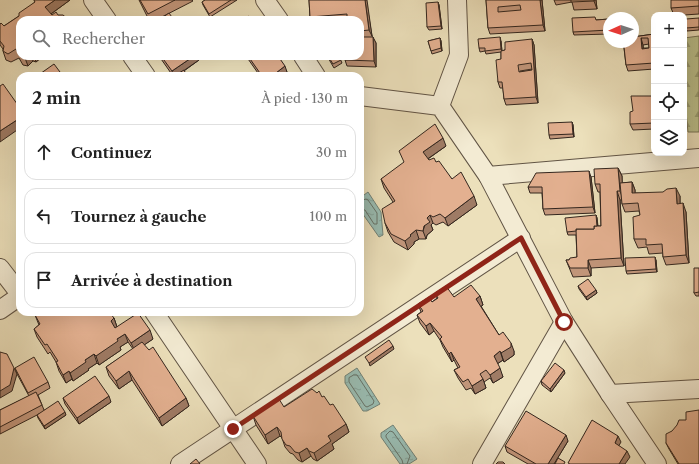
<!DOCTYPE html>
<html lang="fr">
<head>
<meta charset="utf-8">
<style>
	:root { --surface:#fff; --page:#f6f6f6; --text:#222; --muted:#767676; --line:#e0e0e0 }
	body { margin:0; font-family:"Libre Caslon Text",serif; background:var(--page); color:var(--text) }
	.controls { position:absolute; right:12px; top:12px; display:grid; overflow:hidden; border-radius:8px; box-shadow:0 4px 16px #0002 }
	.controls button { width:36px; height:36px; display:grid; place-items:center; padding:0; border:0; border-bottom:1px solid var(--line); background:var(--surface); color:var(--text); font:20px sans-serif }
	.compass { position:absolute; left:603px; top:12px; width:36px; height:36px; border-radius:50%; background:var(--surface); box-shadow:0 4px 16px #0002; rotate:267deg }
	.stop { position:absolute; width:12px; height:12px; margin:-9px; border:3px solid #8f2418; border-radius:50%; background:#fff }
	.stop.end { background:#8f2418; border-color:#fff; box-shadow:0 1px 4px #0008 }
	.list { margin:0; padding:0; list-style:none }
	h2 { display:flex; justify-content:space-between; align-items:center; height:52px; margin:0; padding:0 16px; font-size:17px }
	h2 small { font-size:13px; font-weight:400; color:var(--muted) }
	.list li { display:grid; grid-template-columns:26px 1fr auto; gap:12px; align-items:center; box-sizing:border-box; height:56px; margin:0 8px 8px; padding:0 8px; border:1px solid var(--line); border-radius:12px }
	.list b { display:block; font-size:15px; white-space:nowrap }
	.list em { font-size:13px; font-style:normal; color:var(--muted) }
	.icon { flex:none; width:22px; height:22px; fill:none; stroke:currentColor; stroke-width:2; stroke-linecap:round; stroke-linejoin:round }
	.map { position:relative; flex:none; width:699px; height:464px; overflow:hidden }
	.search { position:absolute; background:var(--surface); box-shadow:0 4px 16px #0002; left:16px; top:16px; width:348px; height:44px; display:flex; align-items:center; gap:10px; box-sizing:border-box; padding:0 14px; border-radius:12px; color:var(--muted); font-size:15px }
	.panel { position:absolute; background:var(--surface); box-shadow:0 4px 16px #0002; left:16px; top:72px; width:348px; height:244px; border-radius:12px }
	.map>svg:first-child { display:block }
	.forest { fill:url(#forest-firs); stroke:#787456 }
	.water { fill:url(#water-ripples); stroke:#708177 }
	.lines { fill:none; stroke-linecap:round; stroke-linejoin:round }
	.shore { stroke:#667268; stroke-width:1 }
	.minor-casing { stroke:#615445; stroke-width:20 }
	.minor { stroke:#f3ebd3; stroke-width:18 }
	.wall { fill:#c3977c; stroke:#33261e; fill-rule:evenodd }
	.shaded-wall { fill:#9f7b65; stroke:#33261e }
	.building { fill:#e3b090; stroke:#33261e; fill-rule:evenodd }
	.route { stroke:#8f2418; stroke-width:5 }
</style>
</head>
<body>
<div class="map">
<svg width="699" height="464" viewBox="0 0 699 464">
	<defs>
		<pattern id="forest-firs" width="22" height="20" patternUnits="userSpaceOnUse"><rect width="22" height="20" fill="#bcc18d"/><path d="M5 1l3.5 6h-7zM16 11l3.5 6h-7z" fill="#999d73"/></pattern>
		<pattern id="water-ripples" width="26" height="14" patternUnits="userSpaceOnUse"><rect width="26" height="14" fill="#99bdb3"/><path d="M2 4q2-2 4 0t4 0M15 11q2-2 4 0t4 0" fill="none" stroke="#84a29a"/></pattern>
	</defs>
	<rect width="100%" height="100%" fill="#ece0bb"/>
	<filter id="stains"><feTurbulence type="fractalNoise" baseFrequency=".005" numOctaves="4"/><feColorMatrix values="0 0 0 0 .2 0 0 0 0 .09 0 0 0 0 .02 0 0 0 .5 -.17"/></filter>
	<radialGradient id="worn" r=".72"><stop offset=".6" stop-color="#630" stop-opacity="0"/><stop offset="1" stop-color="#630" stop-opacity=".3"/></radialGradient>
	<polygon class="forest" points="699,36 699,132 688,132 684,92 684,38"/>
	<g class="water">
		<polygon points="368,192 381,212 383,235 379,237 360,210 360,198"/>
		<polygon points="357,368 380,404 367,411 363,411 345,383 345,376"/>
		<polygon points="393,425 417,459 409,464 400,464 381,437 381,433"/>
	</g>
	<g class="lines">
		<g class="shore">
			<polyline points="360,201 366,199 368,200 377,213 377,224 374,224 365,210 360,209"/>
			<polygon points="354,375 357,375 374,401 373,404 367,407 365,406 349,382 349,378"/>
			<polyline points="403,464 402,460 386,437 386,435 390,431 393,432 410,456 407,464"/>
		</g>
		<g class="minor-casing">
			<g id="minor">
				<polyline points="93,0 107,20"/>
				<polyline points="265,0 279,20"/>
				<polyline points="132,56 146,76"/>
				<polyline points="303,56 316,76"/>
				<polyline points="360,96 440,106 488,176 564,322 610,394 699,389"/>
				<polyline points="440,106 459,55 457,0"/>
				<polyline points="488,176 699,158"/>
				<polyline points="0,268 20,294"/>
				<polyline points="0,310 20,296"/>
				<polyline points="154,312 257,464"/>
				<polyline points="610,394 657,464"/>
				<polyline points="180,464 521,238"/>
				<polyline points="482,464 564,322"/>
			</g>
		</g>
		<use href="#minor" class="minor"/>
	</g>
	<g class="wall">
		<polygon points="34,0 70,0 51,14 20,56 43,56 36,62 33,61 28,66 23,65 19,58 11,62 6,60 3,51 3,49 0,45 0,24 4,26 19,16 35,2"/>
		<polygon points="139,0 192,0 193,1 156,20 149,20"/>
		<polygon points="205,0 237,0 210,17 203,5 202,2"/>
		<polygon points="309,0 366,0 372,36 376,43 376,67 347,66 345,60 360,56 360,20 311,20 310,17"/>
		<polygon points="486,0 542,0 545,31 490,34 488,28"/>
		<polygon points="554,0 596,0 597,9 574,10 572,2 556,5"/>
		<polygon points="699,0 699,14 684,15 674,15 671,8"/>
		<polygon points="438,2 439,5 442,29 429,30 427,27"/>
		<polygon points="699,18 699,30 687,31 686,28"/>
		<polygon points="609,19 609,34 574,35 573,32 596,20"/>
		<path d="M654,34v35l-26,2 -2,-6 -2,-17 -3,-6h12v-5zM649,44v4h-6v-3z"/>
		<polygon points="440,38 441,41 442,51 432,54 428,41"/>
		<path d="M532,39l2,6 4,58 -32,2 -2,-6 -1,-11h-3l-2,-6 3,-23v-7l-15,2 -1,-3 -5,1 -1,-4 22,-7 1,10zM532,69v1l-12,2v-1z"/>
		<polygon points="159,56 198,56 199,60 184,71 187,76 173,76"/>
		<polygon points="246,56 278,56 287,72 282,76 260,76"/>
		<polygon points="327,56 339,56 342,63 334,68"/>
		<polygon points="20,89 20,99 17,91"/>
		<polygon points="654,96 654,129 633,130 630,124"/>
		<polygon points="572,122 573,125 574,137 550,139 549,135"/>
		<polygon points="446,146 428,159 429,160 436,162 452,179 477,205 448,226 443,222 436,225 433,223 431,225 433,230 427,235 426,239 419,239 414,242 414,244 408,250 394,242 388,232 385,223 393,202 384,188 381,179"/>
		<polygon points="618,168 622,176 622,183 632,182 635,190 635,193 680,196 680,203 686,212 689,263 666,265 663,257 663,253 649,254 647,247 638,248 634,239 640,215 639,211 625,212 622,204 622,200 620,200 624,266 591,268 591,276 573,277 566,260 569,260 577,257 576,235 568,235 567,232 596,215 597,218 598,226 601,226 600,192 598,192 595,184"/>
		<polygon points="591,177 595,213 545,215 543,209 542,193 530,193 528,187"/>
		<polygon points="656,260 657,272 627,274 626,271"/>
		<polygon points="699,268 699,296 696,296 694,293"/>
		<polygon points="578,286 596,290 597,293 587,300 579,289"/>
		<polygon points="435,293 454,297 480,296 483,305 481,306 499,335 514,351 514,355 504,362 503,360 497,364 503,377 493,383 490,378 484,382 486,388 475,394 471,388 466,390 458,378 454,370 458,368 454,360 452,362 443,347 440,340 434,331 429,335 420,323 417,315 421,312 418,304 432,302 437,298"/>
		<polygon points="35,315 114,318 117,327 153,339 144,345 186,398 189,406 162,426 132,380 119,389 109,376 106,367 133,349 128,342 120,347 121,350 99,365 97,363 88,369 89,370 73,381 72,379 66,383 59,371 56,362 50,352 48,354 37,337 34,329 39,325"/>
		<polygon points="15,368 48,382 50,388 38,395 44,410 66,415 45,429 38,418 37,415 39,414 0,434 0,410 29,396 17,374"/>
		<polygon points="565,373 551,392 542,385 541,381"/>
		<polygon points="322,397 346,424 349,432 332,444 334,449 317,461 313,459 311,456 302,462 298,460 293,454 290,453 285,447 282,438 280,436 268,444 256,425 253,416"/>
		<polygon points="63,398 111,402 79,424 65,404"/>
		<polygon points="672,431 699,464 678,464 669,449 666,443"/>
		<polygon points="568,441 554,464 528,464 507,452 505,446"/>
	</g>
	<g class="shaded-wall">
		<polygon points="55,0 70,0 48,16 45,7"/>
		<polygon points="365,0 367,0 372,36 369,30"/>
		<polygon points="540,0 542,0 545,31 543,25"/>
		<polygon points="594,0 596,0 597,9 594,1"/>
		<polygon points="438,2 439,5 442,29 441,26"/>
		<polygon points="373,37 376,43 376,67 374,61"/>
		<polygon points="500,37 501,41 502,52 501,49"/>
		<polygon points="440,38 441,41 442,51 441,48"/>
		<polygon points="641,38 643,45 644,55 642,49"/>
		<polygon points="532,39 534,45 538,103 536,97"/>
		<polygon points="26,56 31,56 33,61 28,66 25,58"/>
		<polygon points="34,56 43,56 36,62"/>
		<polygon points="194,56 198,56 199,60 176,76 173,76 172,71"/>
		<polygon points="285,66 287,72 282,76 272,76"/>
		<polygon points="20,118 20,128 0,142 0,131"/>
		<polygon points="572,122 573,125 574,137 573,134"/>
		<polygon points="443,138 446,146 426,160 423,152"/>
		<polygon points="618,168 622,176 623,199 620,191"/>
		<polygon points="589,171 591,177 595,213 593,207"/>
		<polygon points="632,182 635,190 635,201 632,193"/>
		<polygon points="676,188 680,196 680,212 677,204"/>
		<polygon points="617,191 620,200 624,266 621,258"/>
		<polygon points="474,196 477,205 448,226 445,218"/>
		<polygon points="683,203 686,212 689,263 686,255"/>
		<polygon points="430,215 433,223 431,225 433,230 427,235 426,239 423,231 427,218"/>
		<polygon points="596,215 597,218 598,233 597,229"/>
		<polygon points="416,230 419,239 414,242 414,244 408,250 405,241 410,235"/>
		<polygon points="655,257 656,260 657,272 656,269"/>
		<polygon points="588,260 591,268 591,276 588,268"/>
		<polygon points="596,290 597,293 587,300 586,297"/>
		<polygon points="480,296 483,305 480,307 476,299"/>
		<polygon points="114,318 117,327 114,329 111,321"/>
		<polygon points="430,323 434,331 429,335 426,326"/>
		<polygon points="150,330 153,339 135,351 131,343"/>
		<polygon points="125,334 128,342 120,347 121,350 99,365 96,356 117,339"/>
		<polygon points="511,343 514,351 514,355 504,362 501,353"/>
		<polygon points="393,346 394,349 370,366 369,363"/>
		<polygon points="500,351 503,360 497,364 494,356"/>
		<polygon points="451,352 454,360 452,362 449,354"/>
		<polygon points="94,354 97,363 88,369 89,370 73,381 70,373 85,360"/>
		<polygon points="14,368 17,374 12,391 0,398 0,391"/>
		<polygon points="500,368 503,377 493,383 490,375"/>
		<polygon points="564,370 565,373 551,392 550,389"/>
		<polygon points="69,371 72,379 66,383 63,375"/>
		<polygon points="129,371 132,380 119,389 116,381"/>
		<polygon points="483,379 486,388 475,394 472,386"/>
		<polygon points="109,396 111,402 79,424 77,418"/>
		<polygon points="186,398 189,406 162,426 159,418"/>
		<polygon points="65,412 66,415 45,429 44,426"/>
		<polygon points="346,424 349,432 332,444 334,449 317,461 314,453 328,436"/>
		<polygon points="277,427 280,436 268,444 265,435"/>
		<polygon points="566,435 568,441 554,464 548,464"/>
		<polygon points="618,436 621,442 617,449 615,443"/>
		<polygon points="307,448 311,456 302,462 299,453"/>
		<polygon points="627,451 630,457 625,464 619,464"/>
	</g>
	<g class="building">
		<polygon points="34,0 55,0 45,7 52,15 56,12 58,15 63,15 69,20 20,20 20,56 26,56 25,58 20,56 16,49 8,54 3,51 4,46 0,41 0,24 1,23 4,26 19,16 19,13 35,2"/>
		<polygon points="140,0 175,0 148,14"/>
		<polygon points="205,0 231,0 209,14 202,2"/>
		<polygon points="309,0 365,0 369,30 360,31 360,20 347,20 347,14 310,17"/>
		<path d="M486,0h54l3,25 -55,3zM520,5l1,5 -23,2v-5z"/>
		<polygon points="571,0 594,0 594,1 571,2"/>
		<polygon points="671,0 699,0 699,6 671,8"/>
		<polygon points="438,2 441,26 427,27 426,3"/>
		<polygon points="169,13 174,20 159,20"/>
		<polygon points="249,16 251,20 243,20"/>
		<polygon points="595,17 596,20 609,19 609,30 573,32 572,18"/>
		<polygon points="699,18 699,27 686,28 686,19"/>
		<path d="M654,34v29l-28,2 -2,-18 -2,-5h11v-5zM641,38h7l1,10 -7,1z"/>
		<polygon points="360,37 373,37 374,61 345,60 345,56 360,56"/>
		<polygon points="500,37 501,49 485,51 485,48 479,48 478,39"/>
		<polygon points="440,38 441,48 431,51 428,41"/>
		<path d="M532,39l4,58 -32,2 -2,-17h-4l-2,-22 5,-1v-8l4,-1v-8zM531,63l1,7 -13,2 -1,-7z"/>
		<polygon points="161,56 194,56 172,71"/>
		<polygon points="248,56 278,56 285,66 272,76 262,76"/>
		<polygon points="328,56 339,56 341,60 333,64"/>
		<polygon points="54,64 63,76 37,76"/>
		<polygon points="184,70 187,76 174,76"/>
		<polygon points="3,84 20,108 20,118 0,131 0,86"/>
		<polygon points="20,89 20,96 17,91"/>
		<polygon points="631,96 654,96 654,123 630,124 630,112 633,111"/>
		<polygon points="572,122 573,134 549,135 548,123"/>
		<polygon points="435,124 443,138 423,152 429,160 434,158 436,162 439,161 452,179 461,172 474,196 445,218 440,214 433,217 430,215 427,218 430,222 424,226 423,231 416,230 410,235 411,236 405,241 391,234 385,223 382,209 395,201 381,179 404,162 399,151"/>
		<polygon points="618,168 620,191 617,191 621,258 588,260 588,268 570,268 566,260 569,260 570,258 577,257 576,229 594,229 594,226 601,226 600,184 595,184 594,169"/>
		<polygon points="589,171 593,207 543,209 542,187 528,187 536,173"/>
		<polygon points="632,182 632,193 663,192 667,189 676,188 677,204 683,203 686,255 663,257 662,244 646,245 646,239 634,239 633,217 640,215 638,203 622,204 620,183"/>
		<polygon points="596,215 597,226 594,226 594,229 576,229 576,231 567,232 565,218"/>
		<polygon points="655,257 656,269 626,271 625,258"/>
		<polygon points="694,268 699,268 699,292 694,293"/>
		<polygon points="588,279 596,290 586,297 578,286"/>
		<polygon points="471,285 480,296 476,299 499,335 503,332 511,343 511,347 501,353 500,351 494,356 500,368 490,375 486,370 480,374 483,379 472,386 468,379 463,382 454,370 460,367 451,352 449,354 440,339 442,337 430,323 426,326 417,315 423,311 418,304 429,297 432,302 438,298 435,293 446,286 454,297"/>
		<polygon points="40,312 109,312 114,318 111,321 115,328 138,313 150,330 131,343 125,334 117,339 118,341 96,356 94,354 85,360 86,362 70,373 69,371 63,375 56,362 58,361 47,344 45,345 34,329 40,324 35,315"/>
		<polygon points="389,340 393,346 369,363 365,357"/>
		<polygon points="142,342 149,350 153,347 186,398 159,418 129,371 116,381 106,367"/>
		<polygon points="0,352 7,354 14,368 10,385 0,391"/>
		<polygon points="34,357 48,382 28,393 15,368"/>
		<polygon points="555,363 564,370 550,389 541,381"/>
		<polygon points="95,376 109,396 77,418 63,398"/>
		<polygon points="312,389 317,393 319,391 322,397 324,396 330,405 333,404 346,424 328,436 331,441 314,453 309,451 307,448 299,453 295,452 290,446 286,445 282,439 281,432 277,427 265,435 253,416 279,399 284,407"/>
		<polygon points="36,392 42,405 0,427 0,410"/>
		<polygon points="58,401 65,412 44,426 37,415"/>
		<polygon points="699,410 699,464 679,464 666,443 666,434 672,431 677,425 679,420 686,420 686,412"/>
		<polygon points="526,411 566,435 548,464 536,464 505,446"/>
		<polygon points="592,420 618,436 615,443 627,451 619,464 570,464 568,463"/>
		<polygon points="558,458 565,462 564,464 555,464"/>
		<polygon points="196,459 200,464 190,464"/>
		<polygon points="498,462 503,462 505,464 496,464"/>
	</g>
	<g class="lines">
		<polyline class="route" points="233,429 521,238 564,322"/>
	</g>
	<rect width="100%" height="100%" filter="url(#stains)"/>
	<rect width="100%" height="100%" fill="url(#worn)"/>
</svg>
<div class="controls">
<button>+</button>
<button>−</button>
<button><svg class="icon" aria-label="locate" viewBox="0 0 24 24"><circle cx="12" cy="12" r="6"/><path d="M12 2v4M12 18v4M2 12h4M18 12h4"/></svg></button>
<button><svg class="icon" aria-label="layers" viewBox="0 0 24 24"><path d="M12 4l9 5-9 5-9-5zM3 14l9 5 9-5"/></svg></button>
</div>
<svg class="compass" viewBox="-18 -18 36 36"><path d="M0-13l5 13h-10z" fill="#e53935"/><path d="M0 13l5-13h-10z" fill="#767676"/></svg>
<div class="stop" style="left:564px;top:322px"></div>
<div class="stop end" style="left:233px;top:429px"></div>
<div class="search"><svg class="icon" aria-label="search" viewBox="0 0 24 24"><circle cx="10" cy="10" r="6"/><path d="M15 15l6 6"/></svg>Rechercher</div>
<section class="panel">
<h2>2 min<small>À pied · 130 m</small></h2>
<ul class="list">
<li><svg class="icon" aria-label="ahead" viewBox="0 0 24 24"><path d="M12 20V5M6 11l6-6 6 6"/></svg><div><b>Continuez</b></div><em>30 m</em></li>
<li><svg class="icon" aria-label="left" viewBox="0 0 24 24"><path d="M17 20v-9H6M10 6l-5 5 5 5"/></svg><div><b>Tournez à gauche</b></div><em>100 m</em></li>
<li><svg class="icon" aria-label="arrive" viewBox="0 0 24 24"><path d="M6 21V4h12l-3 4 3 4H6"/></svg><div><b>Arrivée à destination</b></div></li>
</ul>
</section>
</div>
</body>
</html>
